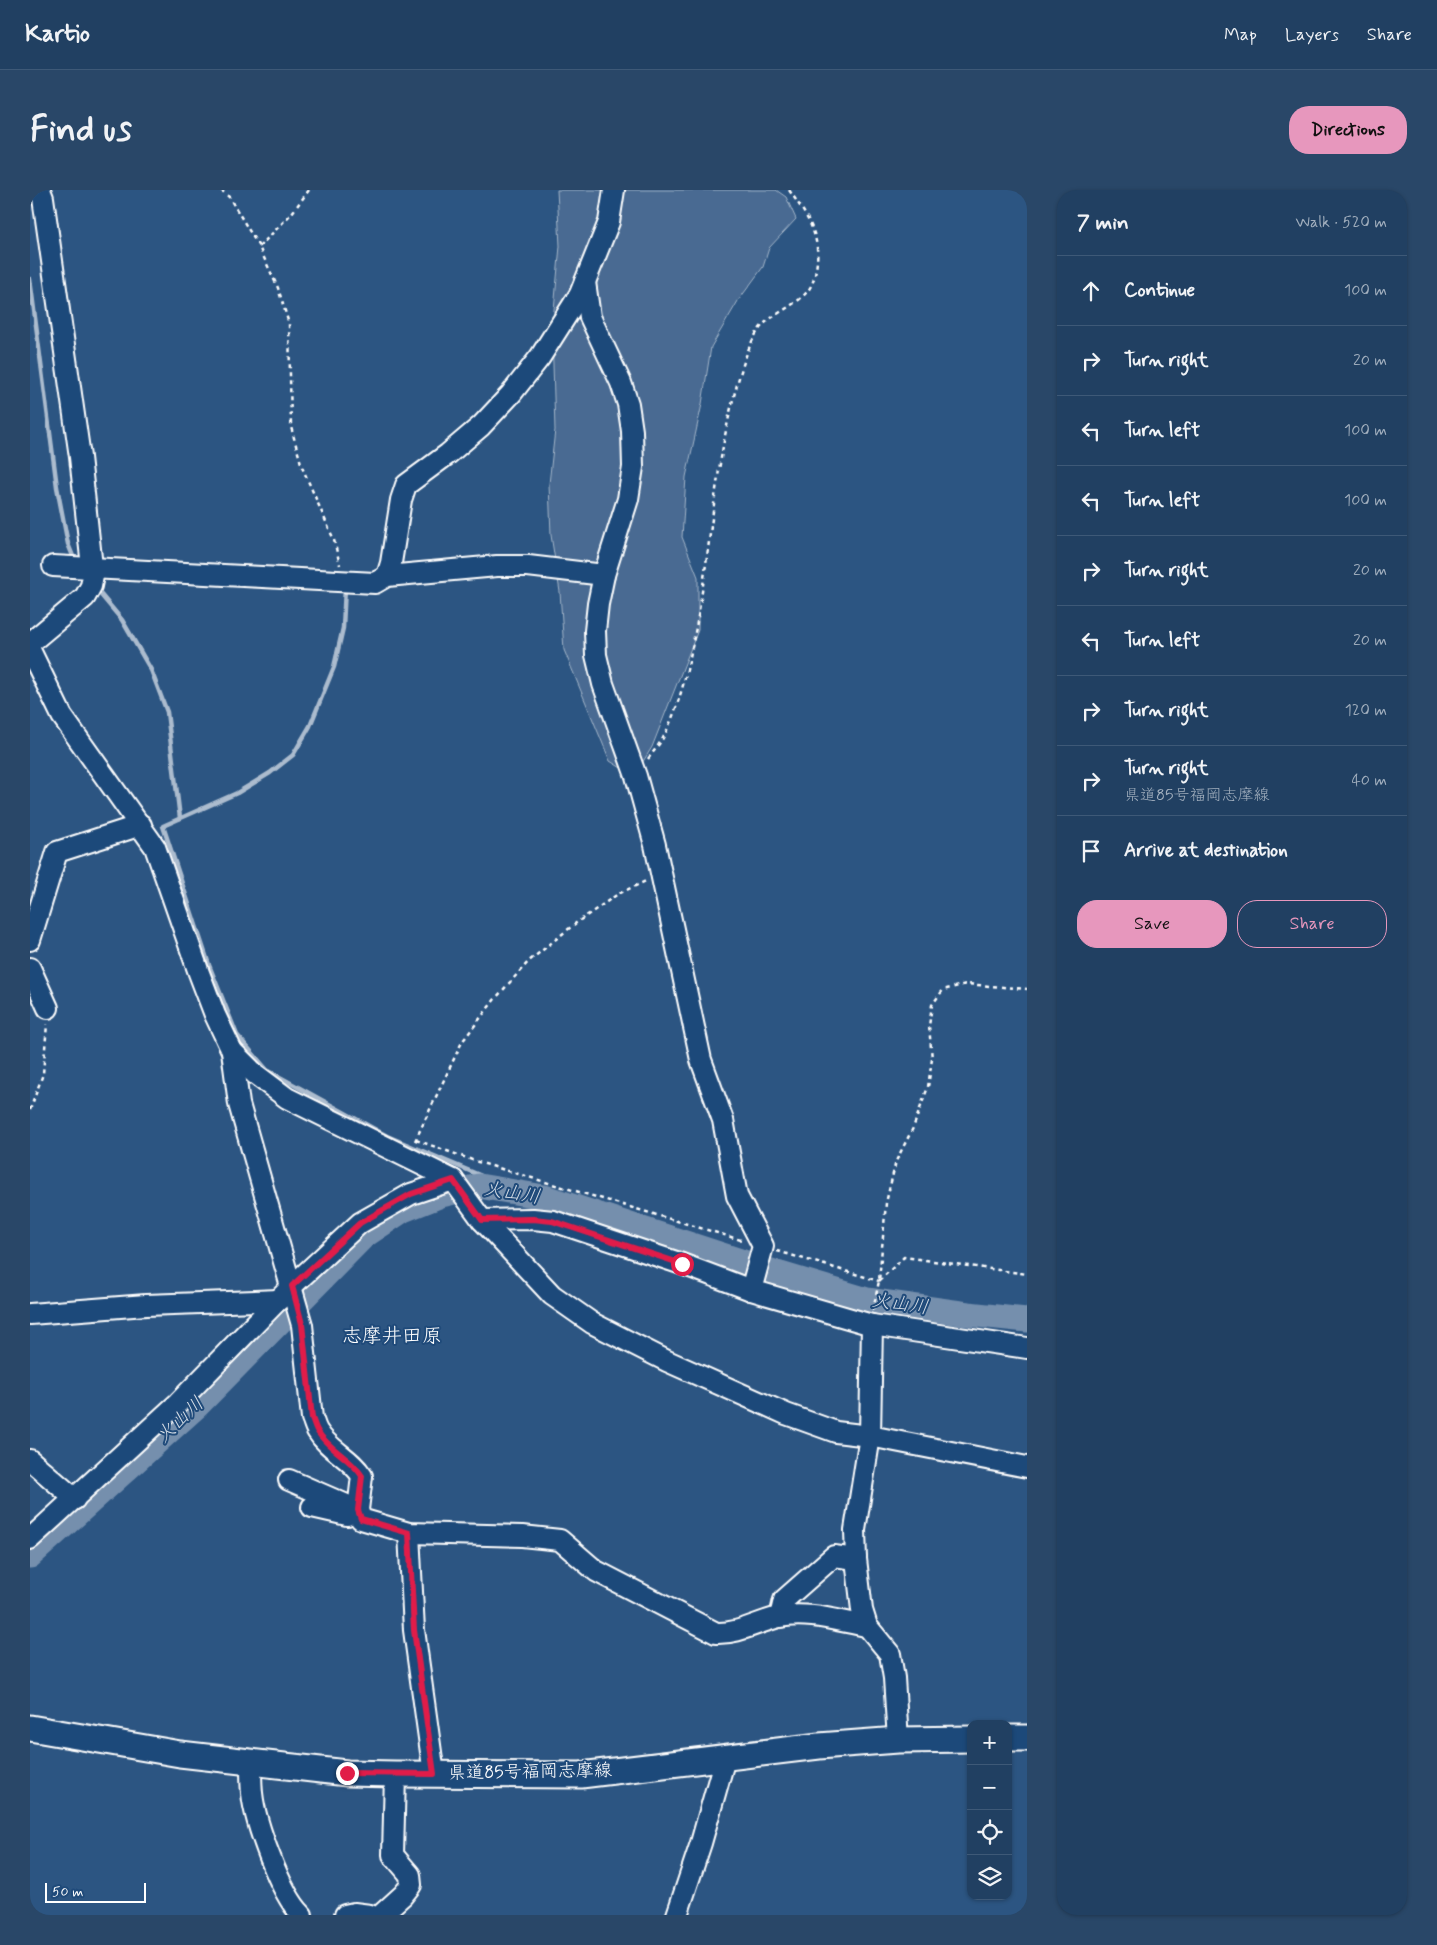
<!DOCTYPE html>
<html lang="en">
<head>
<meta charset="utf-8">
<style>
	:root { --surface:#214062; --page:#294768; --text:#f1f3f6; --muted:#a2afbe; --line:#3e5977; --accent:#e797bd }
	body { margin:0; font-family:Mynerve,"Klee One",sans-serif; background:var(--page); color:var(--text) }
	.controls { position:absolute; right:15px; bottom:15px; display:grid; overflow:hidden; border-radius:10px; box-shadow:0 1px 4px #0004 }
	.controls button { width:45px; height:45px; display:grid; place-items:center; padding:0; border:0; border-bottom:1px solid var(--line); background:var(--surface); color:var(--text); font:25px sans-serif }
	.scale { position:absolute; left:15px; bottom:12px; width:101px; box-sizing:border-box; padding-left:5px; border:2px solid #fff; border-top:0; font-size:14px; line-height:18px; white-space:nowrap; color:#fff; -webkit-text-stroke:4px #1f4a7a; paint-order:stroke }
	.stop { position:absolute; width:15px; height:15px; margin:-11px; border:4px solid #e11d48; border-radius:50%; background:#fff }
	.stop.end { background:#e11d48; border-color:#fff; box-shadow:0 1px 5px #0008 }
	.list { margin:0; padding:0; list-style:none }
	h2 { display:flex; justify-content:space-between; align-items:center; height:65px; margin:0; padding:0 20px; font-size:21px }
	h2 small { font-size:16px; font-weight:400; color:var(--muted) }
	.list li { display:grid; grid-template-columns:32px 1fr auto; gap:15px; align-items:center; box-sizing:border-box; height:70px; padding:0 20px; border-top:1px solid var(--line) }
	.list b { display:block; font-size:19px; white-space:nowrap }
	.list p { margin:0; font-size:16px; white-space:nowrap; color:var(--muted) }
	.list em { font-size:16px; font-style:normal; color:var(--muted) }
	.actions { display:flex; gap:10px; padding:15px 20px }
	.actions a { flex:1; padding:11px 0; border:1px solid var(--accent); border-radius:20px; text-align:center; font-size:18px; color:var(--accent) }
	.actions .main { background:var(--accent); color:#111 }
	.icon { flex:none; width:28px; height:28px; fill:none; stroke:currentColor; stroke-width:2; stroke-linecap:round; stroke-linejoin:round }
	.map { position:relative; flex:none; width:997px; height:1725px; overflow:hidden; border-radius:20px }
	header { display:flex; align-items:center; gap:30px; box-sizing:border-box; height:70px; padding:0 25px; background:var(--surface); border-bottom:1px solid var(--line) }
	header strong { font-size:24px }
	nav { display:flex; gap:28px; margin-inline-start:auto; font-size:18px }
	.intro { display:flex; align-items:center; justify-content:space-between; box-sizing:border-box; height:120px; padding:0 30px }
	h1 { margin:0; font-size:35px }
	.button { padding:12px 22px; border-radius:20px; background:var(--accent); color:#111; font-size:18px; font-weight:700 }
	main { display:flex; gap:30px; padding:0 30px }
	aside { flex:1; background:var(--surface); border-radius:20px; box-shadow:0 1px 4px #0004 }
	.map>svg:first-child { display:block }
	.green { fill:#486b92; stroke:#a4b5c8 }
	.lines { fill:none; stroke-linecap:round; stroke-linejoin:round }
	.stream { stroke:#acbcce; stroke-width:4.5 }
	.river { stroke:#748fad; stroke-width:25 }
	.minor-casing { stroke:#fff; stroke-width:24 }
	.major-casing { stroke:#fff; stroke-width:29 }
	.path { stroke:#fff; stroke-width:2.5; stroke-dasharray:4 4; stroke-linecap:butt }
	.minor { stroke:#1f4a7a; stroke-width:20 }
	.major { stroke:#1f4a7a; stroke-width:25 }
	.route { stroke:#e11d48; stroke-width:6 }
	.labels { text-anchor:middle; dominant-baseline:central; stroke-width:4; stroke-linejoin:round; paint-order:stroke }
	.street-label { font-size:18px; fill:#fff; stroke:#1f4a7a }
	.water-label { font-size:19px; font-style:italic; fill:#d5dde6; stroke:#1f4a7a }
	.quarter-label { font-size:20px; fill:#fff; stroke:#1f4a7a }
</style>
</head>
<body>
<header>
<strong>Kartio</strong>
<nav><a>Map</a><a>Layers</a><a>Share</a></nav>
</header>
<div class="intro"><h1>Find us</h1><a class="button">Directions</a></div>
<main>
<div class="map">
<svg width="997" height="1725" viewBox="0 0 997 1725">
	<rect width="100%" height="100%" fill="#2c5582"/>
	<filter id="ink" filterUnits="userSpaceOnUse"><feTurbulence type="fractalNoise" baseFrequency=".02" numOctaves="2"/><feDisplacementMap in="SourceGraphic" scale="10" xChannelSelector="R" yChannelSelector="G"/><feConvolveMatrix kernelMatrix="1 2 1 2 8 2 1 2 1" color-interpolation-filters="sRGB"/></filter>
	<g filter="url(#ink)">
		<polygon class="green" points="527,0 746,0 756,7 766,29 739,58 733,77 708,111 681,157 672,214 656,287 652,347 668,387 668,440 622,557 609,578 596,581 580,571 534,460 530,402 521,345 519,294 525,240 522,141 530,56"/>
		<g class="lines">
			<g class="stream">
				<polyline points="0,89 27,297 38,354 45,371"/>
				<polyline points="315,397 313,438 304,477 280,536 263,565 240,583 207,603 133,636 179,775 207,845 237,880 357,946 454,987 476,999"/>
				<polyline points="66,399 92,430 121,480 137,522 150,628"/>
			</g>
			<polyline class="river" points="0,1366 167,1216 334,1046 373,1020 411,1005 449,996 514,1007 747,1083 837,1110 938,1124 997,1130"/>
			<g class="minor-casing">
				<g id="minor">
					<polyline points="555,92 560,127 591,193 598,214 602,241 603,277 598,309 574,385 568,414 565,441 566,465 573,494 606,586 625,655 671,870 693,930 707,1006 733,1056 721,1100"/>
					<polyline points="23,376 345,393 357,386 467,376 498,376 574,385"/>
					<polyline points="357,386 361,373 371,310 376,295 418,264 451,236 481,204 510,167 550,104 579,32 584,0"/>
					<polyline points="0,453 55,407 61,396 63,386 50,267 13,8 10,0"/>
					<path d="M0,460l32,66 93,131 44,126 16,42 17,36 7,53 63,221 10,93c2,4 3,10 6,14 11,18 33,26 44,44l-4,34 3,9 48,14 113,3 38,4 36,31 120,62c22,1 42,-11 63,-16 29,-6 59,4 88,9"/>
					<polyline points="0,750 27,662 111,635"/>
					<polyline points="0,778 18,818"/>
					<polyline points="202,861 225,884 257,908 423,990 452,1030 522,1105 562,1133 637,1171 756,1224 806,1242 840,1246 997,1277"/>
					<polyline points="452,1030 503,1029 523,1031 652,1074 721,1100 842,1135 997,1158"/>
					<polyline points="0,1124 116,1115 249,1110"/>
					<polyline points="842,1135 840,1246 825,1340 826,1369 832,1420 837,1436 860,1464 864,1488 868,1550"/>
					<polyline points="0,1270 45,1309"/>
					<polyline points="259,1290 328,1320"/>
					<polyline points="282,1317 317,1325"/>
					<polyline points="379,1343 384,1440 404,1584"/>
					<polyline points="0,1349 148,1213 262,1096 330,1033 381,1004 423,990"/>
					<polyline points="750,1427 754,1410 804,1366 826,1369"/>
					<path d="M221,1572c0,10 0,21 1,31 3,30 29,102 50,122"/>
					<polyline points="315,1725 324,1723 340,1725"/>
					<polyline points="351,1725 373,1705 381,1695 380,1685 363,1665 365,1584"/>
					<polyline points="647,1725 671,1653 695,1568"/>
				</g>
			</g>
			<g class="major-casing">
				<g id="major">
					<polyline points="0,1538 150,1564 317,1583 365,1584 551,1585 789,1556 868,1550 941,1549"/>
					<polyline points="978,1548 997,1548"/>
				</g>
			</g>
			<g class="path">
				<polyline points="191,0 199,7 229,57 248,98 259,134 261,237 272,277 304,350 310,375"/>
				<polyline points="229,57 262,23 279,0"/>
				<path d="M618,569c5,-7 11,-14 15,-21 18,-34 27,-79 34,-116 15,-83 19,-173 45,-254 4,-13 10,-30 19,-41 10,-12 34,-21 45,-34 6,-6 9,-16 10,-24 6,-33 -9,-53 -27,-79"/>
				<polyline points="0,920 13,884 17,834"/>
				<polyline points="386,950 448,972 711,1050"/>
				<polyline points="385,951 432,852 465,809 499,771 546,733 588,704 616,691"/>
				<polyline points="747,1061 849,1091"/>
				<polyline points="849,1091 874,1067 997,1084"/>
				<polyline points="843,1120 849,1091 856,1013 866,971 883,938 898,897 902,869 899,836 902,815 913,800 936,794 997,799"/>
			</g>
			<use href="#minor" class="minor"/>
			<use href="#major" class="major"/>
		</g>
	</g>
	<g class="lines" filter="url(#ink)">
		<path class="route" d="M317,1583l87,1 -20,-144 -5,-97 -48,-14 -3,-9 4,-34c-11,-18 -33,-26 -44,-44 -3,-4 -4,-10 -6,-14l-10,-94 -10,-38 68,-63 51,-29 42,-14 29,40 51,-1 19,2 130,43"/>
	</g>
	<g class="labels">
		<g class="street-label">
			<text transform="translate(500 1582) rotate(-1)">県道85号福岡志摩線</text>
		</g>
		<g class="water-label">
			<text transform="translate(482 1003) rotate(9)">火山川</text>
			<text transform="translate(870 1114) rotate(8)">火山川</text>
			<text transform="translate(150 1230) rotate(-43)">火山川</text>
		</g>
		<g class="quarter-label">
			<text x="362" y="1146">志摩井田原</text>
		</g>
	</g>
</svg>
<div class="controls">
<button>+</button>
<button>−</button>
<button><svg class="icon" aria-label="locate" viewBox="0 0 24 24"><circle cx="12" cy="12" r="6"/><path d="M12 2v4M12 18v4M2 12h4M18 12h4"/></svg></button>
<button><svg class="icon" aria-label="layers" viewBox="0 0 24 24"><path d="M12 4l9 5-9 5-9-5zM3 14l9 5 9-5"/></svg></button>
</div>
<div class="scale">50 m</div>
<div class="stop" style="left:652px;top:1074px"></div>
<div class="stop end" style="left:317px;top:1583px"></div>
</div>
<aside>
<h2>7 min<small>Walk · 520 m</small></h2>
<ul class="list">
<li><svg class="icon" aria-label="ahead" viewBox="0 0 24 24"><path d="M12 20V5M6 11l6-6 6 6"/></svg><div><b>Continue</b></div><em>100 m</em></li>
<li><svg class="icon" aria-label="right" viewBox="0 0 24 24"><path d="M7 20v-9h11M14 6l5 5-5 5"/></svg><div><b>Turn right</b></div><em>20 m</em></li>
<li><svg class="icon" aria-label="left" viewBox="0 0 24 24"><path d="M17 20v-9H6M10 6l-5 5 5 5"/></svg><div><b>Turn left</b></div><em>100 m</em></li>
<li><svg class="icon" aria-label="left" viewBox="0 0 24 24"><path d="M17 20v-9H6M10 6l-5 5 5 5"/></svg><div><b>Turn left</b></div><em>100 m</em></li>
<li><svg class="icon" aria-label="right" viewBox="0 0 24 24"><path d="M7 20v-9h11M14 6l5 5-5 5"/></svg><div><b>Turn right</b></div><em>20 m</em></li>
<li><svg class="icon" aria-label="left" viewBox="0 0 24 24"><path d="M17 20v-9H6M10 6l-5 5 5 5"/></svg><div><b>Turn left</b></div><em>20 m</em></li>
<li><svg class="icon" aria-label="right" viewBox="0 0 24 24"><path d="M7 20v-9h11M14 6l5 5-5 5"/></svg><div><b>Turn right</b></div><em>120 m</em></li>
<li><svg class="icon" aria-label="right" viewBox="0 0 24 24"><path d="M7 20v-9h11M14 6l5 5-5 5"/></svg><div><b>Turn right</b><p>県道85号福岡志摩線</p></div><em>40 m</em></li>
<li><svg class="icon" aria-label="arrive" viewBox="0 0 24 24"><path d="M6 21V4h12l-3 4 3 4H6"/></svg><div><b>Arrive at destination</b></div></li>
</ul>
<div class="actions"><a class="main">Save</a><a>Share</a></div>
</aside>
</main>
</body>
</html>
